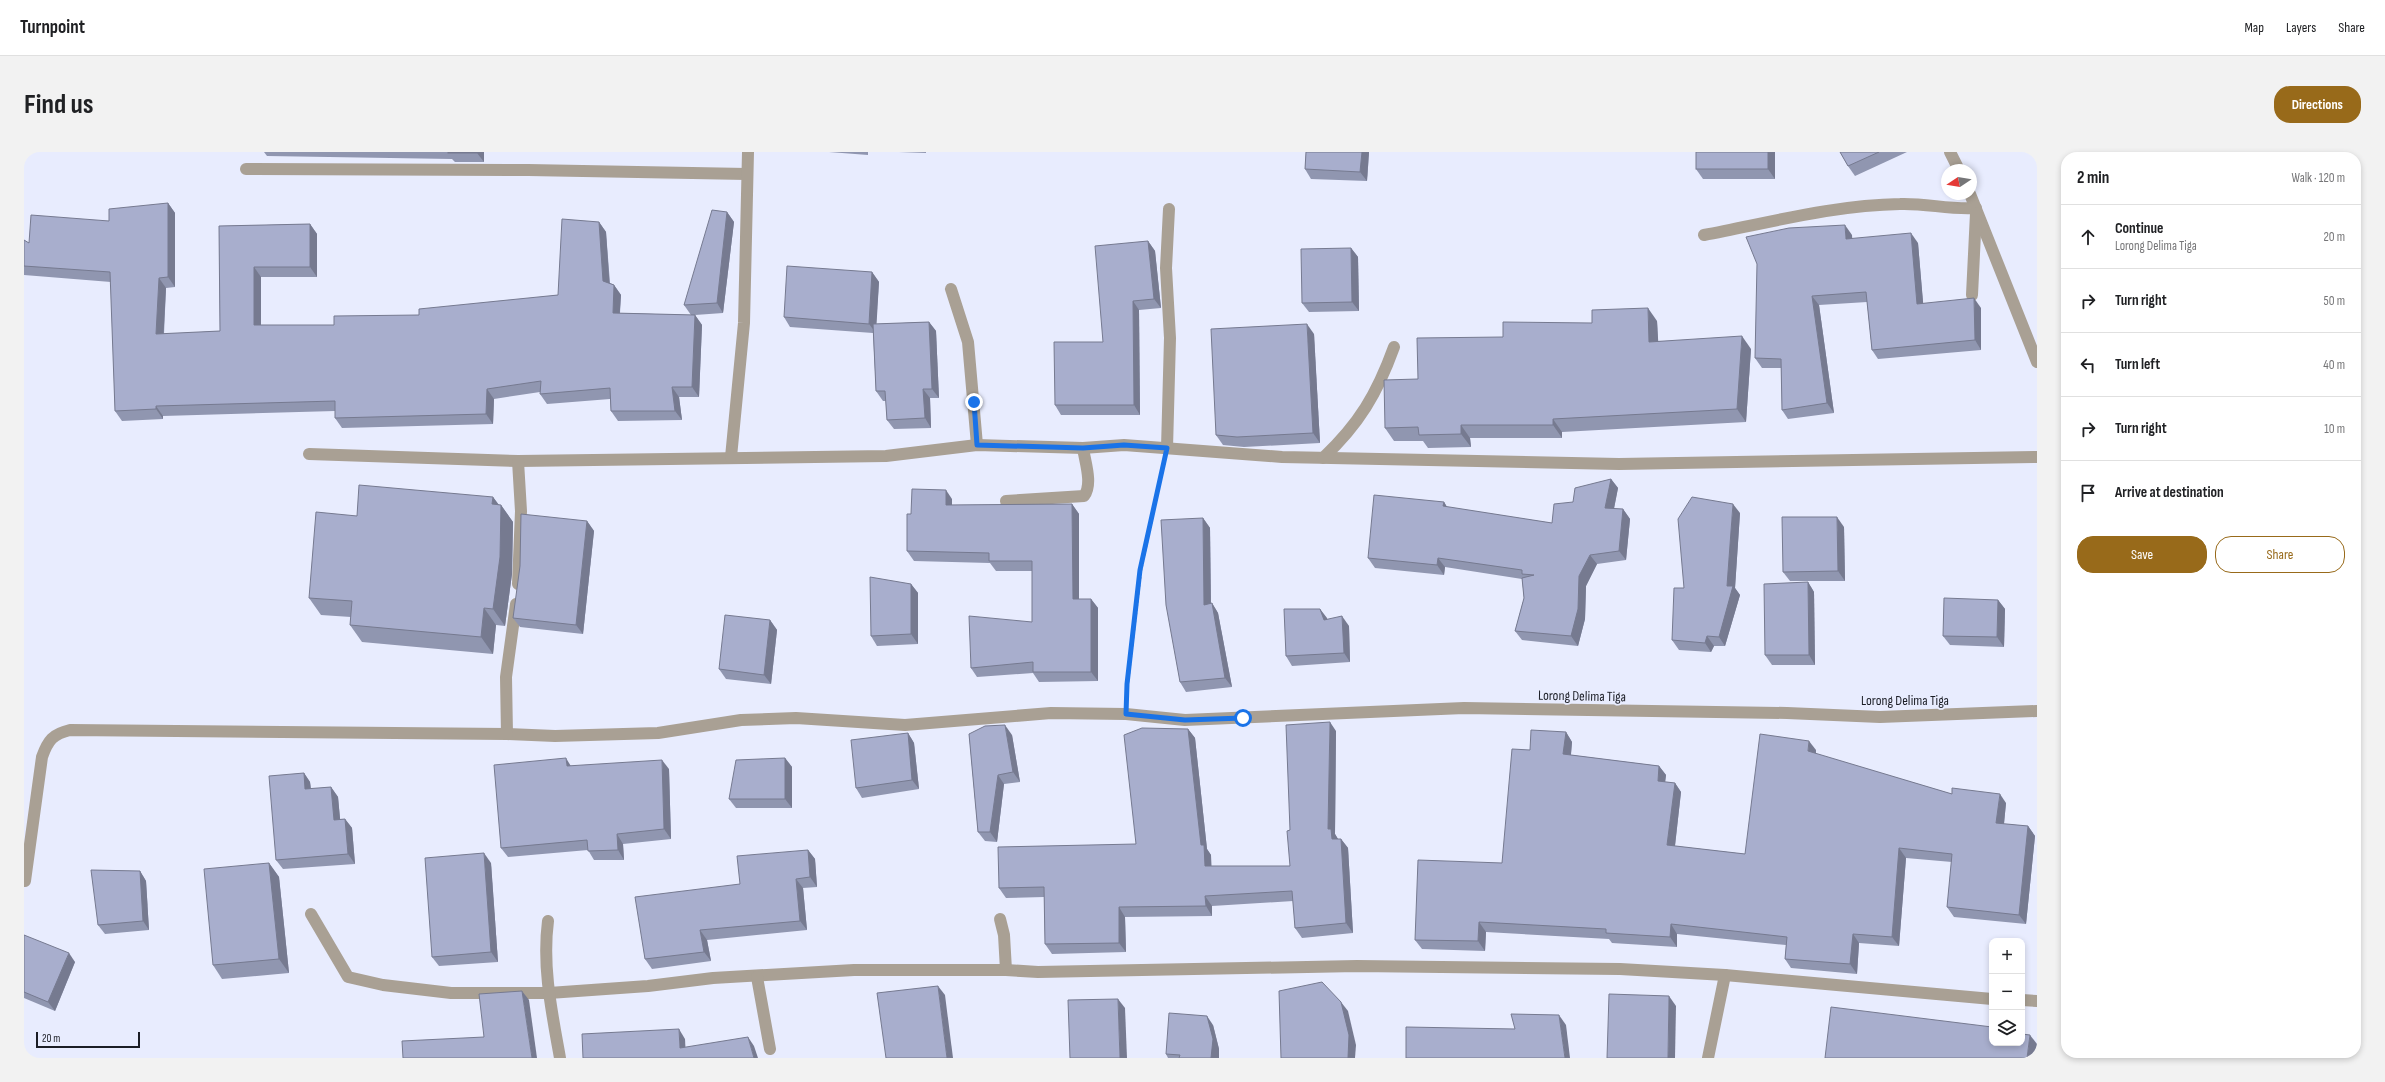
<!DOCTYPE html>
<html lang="en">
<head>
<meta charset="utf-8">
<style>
	:root { --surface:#fff; --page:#f2f2f2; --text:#202124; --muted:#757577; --line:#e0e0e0; --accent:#986a1a }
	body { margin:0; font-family:"Sofia Sans Condensed",sans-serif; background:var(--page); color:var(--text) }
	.controls { position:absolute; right:12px; bottom:12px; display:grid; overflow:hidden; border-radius:8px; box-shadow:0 2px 6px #0003 }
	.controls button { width:36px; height:36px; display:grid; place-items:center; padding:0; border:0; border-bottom:1px solid var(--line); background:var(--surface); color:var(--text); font:20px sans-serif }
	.compass { position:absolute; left:1917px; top:12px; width:36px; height:36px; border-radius:50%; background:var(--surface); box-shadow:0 2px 6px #0003; rotate:258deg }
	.scale { position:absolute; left:12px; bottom:10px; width:104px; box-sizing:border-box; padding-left:4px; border:2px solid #1b1d25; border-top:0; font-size:11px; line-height:14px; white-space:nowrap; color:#1b1d25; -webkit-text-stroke:3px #e8ecfe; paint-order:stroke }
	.stop { position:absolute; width:12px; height:12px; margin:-9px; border:3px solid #1a73e8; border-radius:50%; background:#fff }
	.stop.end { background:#1a73e8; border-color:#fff; box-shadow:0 1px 4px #0008 }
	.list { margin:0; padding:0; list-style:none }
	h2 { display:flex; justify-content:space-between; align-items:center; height:52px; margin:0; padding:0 16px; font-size:17px }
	h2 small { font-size:13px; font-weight:400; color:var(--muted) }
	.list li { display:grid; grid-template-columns:26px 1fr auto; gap:12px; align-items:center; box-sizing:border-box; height:64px; padding:0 16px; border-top:1px solid var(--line) }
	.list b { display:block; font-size:15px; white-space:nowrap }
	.list p { margin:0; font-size:13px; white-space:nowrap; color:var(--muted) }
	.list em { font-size:13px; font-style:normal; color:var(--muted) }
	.actions { display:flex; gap:8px; padding:12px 16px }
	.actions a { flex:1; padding:9px 0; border:1px solid var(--accent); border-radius:16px; text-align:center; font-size:14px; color:var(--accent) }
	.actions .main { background:var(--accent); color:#fff }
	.icon { flex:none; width:22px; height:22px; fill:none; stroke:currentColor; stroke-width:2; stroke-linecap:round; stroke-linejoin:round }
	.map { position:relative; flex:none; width:2013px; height:906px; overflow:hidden; border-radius:16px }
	header { display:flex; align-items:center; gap:24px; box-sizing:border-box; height:56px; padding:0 20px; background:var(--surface); border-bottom:1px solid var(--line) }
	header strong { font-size:19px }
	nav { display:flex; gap:22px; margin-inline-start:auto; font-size:14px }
	.intro { display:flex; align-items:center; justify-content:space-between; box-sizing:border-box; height:96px; padding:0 24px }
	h1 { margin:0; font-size:28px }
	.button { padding:10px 18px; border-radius:16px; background:var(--accent); color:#fff; font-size:14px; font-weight:700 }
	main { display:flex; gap:24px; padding:0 24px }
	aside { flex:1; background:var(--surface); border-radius:16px; box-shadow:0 2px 6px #0003 }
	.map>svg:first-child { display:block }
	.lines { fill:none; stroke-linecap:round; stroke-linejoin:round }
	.path { stroke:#848795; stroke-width:2.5; stroke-dasharray:2 2; stroke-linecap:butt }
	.minor { stroke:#a9a094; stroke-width:12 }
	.wall { fill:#9096b0 }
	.shaded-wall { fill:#767a90 }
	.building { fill:#a8aecd; stroke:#767a90 }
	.route { stroke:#1a73e8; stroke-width:5 }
	.labels { text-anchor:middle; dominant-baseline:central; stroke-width:3.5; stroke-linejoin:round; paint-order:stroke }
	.street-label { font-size:14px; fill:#1b1d25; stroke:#e8ecfe }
</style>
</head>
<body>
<header>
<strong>Turnpoint</strong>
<nav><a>Map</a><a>Layers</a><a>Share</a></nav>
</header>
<div class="intro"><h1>Find us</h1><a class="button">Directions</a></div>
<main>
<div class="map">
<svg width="2013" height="906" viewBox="0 0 2013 906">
	<rect width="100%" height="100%" fill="#e8ecfe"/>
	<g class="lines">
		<polyline class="path" points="1103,538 1117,418 1138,320"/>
		<g class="minor">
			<polyline points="1926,0 1935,18"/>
			<polyline points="222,17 504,18 723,22"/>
			<polyline points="1946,42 2013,210"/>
			<path d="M1680,83c64,-12 130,-30 196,-31 26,-1 50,6 76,4"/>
			<polyline points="927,137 944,190 953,293"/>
			<polyline points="1948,143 1952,61"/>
			<polyline points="1143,296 1146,186 1142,116 1145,57"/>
			<polyline points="285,302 494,309 862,304 953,293 1059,296 1100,293 1258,305 1595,312 2013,305"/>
			<polyline points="707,305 720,171 724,0"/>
			<path d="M1299,306c36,-34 54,-64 71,-111"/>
			<path d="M982,349l78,-5c9,-12 1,-34 -1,-48"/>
			<polyline points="494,432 497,359 494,309"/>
			<polyline points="492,452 482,525 483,582 531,584 634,581 717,568 772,566 881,573 1027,561 1102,562 1161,568 1440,556 1763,561 1856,565 2013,559"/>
			<path d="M1,729l17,-124c6,-17 11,-23 28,-27l437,4"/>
			<polyline points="287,762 324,825 359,833 427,841 525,841 624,834 689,826 830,818 982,818 1014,820 1333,814 1596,817 1701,823 1968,847"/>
			<polyline points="976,767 980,783 982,818"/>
			<path d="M524,769c-6,46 4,92 12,137"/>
			<polyline points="733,825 746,897"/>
			<polyline points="1998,848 2013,849"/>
			<polyline points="1684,906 1701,823"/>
		</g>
	</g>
	<g class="wall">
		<polygon points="240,0 460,0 460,10 431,10 428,7 243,4"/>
		<polygon points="805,0 844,0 844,3"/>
		<polygon points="875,0 902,0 902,1"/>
		<polygon points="1282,0 1345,0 1343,29 1287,27 1281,17"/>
		<polygon points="1751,0 1751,27 1679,27 1672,17"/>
		<polygon points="1816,0 1883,0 1831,24 1824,14"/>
		<polygon points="144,51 151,61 151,135 142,136 140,182 196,179 195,74 286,72 293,82 293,125 237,125 237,173 310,173 395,163 534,143 575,70 582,80 586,131 590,133 597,143 596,161 667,163 660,153 703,60 710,70 699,161 671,163 678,173 675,245 655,245 658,268 594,269 587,259 586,247 523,252 516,242 516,240 470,247 469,272 318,276 311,266 311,259 139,264 139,267 98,269 91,259 87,130 0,123 0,88 5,91 85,69"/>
		<polygon points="1828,83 1828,87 1894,91 1899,151 1957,156 1957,198 1854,207 1848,198 1843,150 1795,153 1810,261 1764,267 1758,258 1757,216 1738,216 1731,206"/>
		<polygon points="1124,89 1131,99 1137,156 1115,158 1116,263 1037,263 1031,253 1079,190"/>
		<polygon points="1327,96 1334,105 1335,159 1285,160 1278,151"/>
		<polygon points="848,120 855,130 852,172 905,170 912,179 915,246 906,246 907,276 870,277 863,268 862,249 859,249 852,239 849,181 766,175 760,165"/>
		<polygon points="1633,169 1634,189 1727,197 1722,270 1538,280 1538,286 1446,286 1447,295 1404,296 1399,289 1370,289 1361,276 1394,227 1479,185 1568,171"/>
		<polygon points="1290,182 1296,291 1220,295 1199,293 1192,283"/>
		<polygon points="1587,327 1594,336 1590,357 1599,357 1606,367 1602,408 1573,412 1562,434 1561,467 1554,494 1498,488 1491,479 1500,446 1498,427 1421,415 1420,423 1351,416 1344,406 1420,350 1423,355 1528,371 1549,350"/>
		<polygon points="469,345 475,353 477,353 489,370 488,422 481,474 472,473 469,502 338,490 326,473 327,465 297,463 285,446 333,364"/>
		<polygon points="928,347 928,353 1048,352 1055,362 1055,447 1067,447 1074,456 1074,529 1015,530 1009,521 953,525 947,516 1008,470 1008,419 972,419 966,411 890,409 883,399 887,362"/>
		<polygon points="1716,361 1711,436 1716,443 1701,494 1690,494 1687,500 1655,498 1648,488 1660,436"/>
		<polygon points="1179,366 1186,376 1187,452 1188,451 1194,461 1208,535 1162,540 1156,530"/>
		<polygon points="563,369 570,379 559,482 496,475 489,466"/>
		<polygon points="1820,375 1821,429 1766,429 1759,420"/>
		<polygon points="1784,430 1790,440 1791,513 1748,513 1741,503"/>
		<polygon points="887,432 894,441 894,492 853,494 847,484"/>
		<polygon points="1974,448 1981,457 1980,495 1926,493 1919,484"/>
		<polygon points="1296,457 1303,467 1325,474 1326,510 1268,514 1262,504"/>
		<polygon points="746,468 753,478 747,532 702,527 695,517"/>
		<polygon points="1164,577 1171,586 1183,697 1187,703 1187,714 1266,714 1266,678 1312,579 1311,682 1314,687 1317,687 1324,696 1329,781 1278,786 1271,776 1269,749 1188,754 1188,764 1101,765 1102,800 1028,802 1021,792 1020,745 982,746 975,736 1112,692"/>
		<polygon points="1542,580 1548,590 1547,603 1635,614 1642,623 1641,630 1651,631 1657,640 1651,694 1721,702 1792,598 1792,602 1928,642 1982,651 1980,672 2004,674 2011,684 2002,772 1930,765 1923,755 1928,710 1882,706 1875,794 1835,791 1833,822 1767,816 1761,807 1762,793 1653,782 1653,795 1588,791 1585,787 1462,780 1461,799 1398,797 1391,788 1478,711 1506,598"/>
		<polygon points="884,581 890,591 895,637 838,646 832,636"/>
		<polygon points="945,582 988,583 996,630 980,632 973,690 961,689 954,680"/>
		<polygon points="761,606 768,615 768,656 712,656 705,647"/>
		<polygon points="547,614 645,617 647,687 599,692 600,708 570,708 564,698 484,705 477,696"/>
		<polygon points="280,621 286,630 287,637 307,635 314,645 316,667 321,667 328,676 331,712 259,717 252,708"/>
		<polygon points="784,698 791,707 793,735 779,736 783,778 683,788 687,809 628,817 621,807 716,732"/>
		<polygon points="245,711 255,725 265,821 198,827 189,813"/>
		<polygon points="467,711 474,810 415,814 408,805"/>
		<polygon points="116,719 122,729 125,778 81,782 74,773"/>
		<polygon points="0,783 51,810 31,859 0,846"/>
		<polygon points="1189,873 1195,897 1195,906 1144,906 1142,902"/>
	</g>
	<g class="shaded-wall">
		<polygon points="453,0 460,0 460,10 453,1"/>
		<polygon points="1338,0 1345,0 1343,29 1336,20"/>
		<polygon points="1744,0 1751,0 1751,27 1744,17"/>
		<polygon points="144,51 151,61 151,135 144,125"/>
		<polygon points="703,60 710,70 699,161 693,151"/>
		<polygon points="575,70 582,80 586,139 579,129"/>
		<polygon points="286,72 293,82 293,125 286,115"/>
		<polygon points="1821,73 1828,83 1829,97 1822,87"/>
		<polygon points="1887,81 1894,91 1900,161 1893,152"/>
		<polygon points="1124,89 1131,99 1137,156 1130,147"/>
		<polygon points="1327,96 1334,105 1335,159 1328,150"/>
		<polygon points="230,115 237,125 237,183 230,173"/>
		<polygon points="848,120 855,130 852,181 845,172"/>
		<polygon points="135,126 142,136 139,192 132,182"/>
		<polygon points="590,133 597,143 595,171 589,161"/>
		<polygon points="1788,144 1795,153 1810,261 1803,251"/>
		<polygon points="1950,146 1957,156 1957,198 1951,188"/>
		<polygon points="1109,149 1115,158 1116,263 1110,253"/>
		<polygon points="1624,156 1633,169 1635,203 1625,190"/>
		<polygon points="671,163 678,173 675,245 668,235"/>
		<polygon points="905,170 912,179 915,246 908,237"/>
		<polygon points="1283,172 1290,182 1296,291 1289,281"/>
		<polygon points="1718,184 1727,197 1722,270 1713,257"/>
		<polygon points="648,235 655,245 658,268 651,259"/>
		<polygon points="463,237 470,247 469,272 462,262"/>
		<polygon points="899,237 906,246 907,276 901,266"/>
		<polygon points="132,254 139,264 139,267 132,257"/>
		<polygon points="1529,267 1538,280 1538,286 1529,273"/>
		<polygon points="1437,273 1446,286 1447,295 1437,282"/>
		<polygon points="1587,327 1594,336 1588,366 1581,356"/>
		<polygon points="922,338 928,347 928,363 922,353"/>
		<polygon points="469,345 477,356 477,353 489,370 488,422 481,474 469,457 468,352"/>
		<polygon points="1420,350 1426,360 1419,354"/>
		<polygon points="1048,352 1055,362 1055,457 1049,447"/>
		<polygon points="1709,352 1716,361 1711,436 1716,443 1701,494 1695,485 1703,434"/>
		<polygon points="1599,357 1606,367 1602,408 1595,399"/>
		<polygon points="1813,365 1820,375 1821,429 1814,419"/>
		<polygon points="1179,366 1186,376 1187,462 1180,453"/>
		<polygon points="563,369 570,379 559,482 552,473"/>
		<polygon points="1566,403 1573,412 1562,434 1561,467 1554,494 1547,484 1555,424"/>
		<polygon points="1414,406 1421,415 1420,423 1413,413"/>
		<polygon points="1784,430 1790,440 1791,513 1785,503"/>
		<polygon points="887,432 894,441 894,492 887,482"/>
		<polygon points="1067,447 1074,456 1074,529 1067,520"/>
		<polygon points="1974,448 1981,457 1980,495 1973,485"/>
		<polygon points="1188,451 1194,461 1208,535 1201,526"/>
		<polygon points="460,456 472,473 469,502 457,485"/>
		<polygon points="1296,457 1303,466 1306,478 1300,468"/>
		<polygon points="1318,464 1325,474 1326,510 1320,501"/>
		<polygon points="746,468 753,478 747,532 740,523"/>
		<polygon points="1683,484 1690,494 1687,500 1681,491"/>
		<polygon points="1306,570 1312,579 1311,682 1314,687 1308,687 1304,677"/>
		<polygon points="981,573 988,583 996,630 989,620"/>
		<polygon points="1164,577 1171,586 1183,697 1187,703 1188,724 1181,714 1177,693"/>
		<polygon points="1542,580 1548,590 1546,612 1539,602"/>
		<polygon points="884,581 890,591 895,637 888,628"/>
		<polygon points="1785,589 1792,598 1791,609 1784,599"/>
		<polygon points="542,606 548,616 543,614"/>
		<polygon points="761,606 768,615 768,656 761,647"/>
		<polygon points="638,608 645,617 647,687 640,677"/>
		<polygon points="1635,614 1642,623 1640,639 1634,629"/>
		<polygon points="280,621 286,630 288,647 281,637"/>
		<polygon points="974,623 980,632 973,690 966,680"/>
		<polygon points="1651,631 1657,640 1650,702 1643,693"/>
		<polygon points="307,635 314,645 317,677 310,668"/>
		<polygon points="1976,642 1982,651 1979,681 1972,671"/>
		<polygon points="321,667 328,676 331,712 324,702"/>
		<polygon points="2004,674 2011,684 2002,772 1995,763"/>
		<polygon points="593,682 599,692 600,708 594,698"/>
		<polygon points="1317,687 1324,696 1329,781 1322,771"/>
		<polygon points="1875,696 1882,706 1875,794 1868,785"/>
		<polygon points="784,698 791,707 793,735 786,725"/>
		<polygon points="460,701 467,711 474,810 467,800"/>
		<polygon points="245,711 255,725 265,821 255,807"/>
		<polygon points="116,719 122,729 125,778 119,769"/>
		<polygon points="772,727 779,736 783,778 776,769"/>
		<polygon points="1181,744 1188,754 1188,764 1182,754"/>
		<polygon points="1095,755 1101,765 1102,800 1095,791"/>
		<polygon points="1455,770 1462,780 1461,799 1454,789"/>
		<polygon points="1647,772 1653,782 1653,795 1646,785"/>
		<polygon points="676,778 683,788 687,809 680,800"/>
		<polygon points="1829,782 1835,791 1833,822 1826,812"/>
		<polygon points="45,801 51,810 31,859 24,850"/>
		<polygon points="914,834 921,843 929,906 923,906"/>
		<polygon points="498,839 505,848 513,906 508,906"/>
		<polygon points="1645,844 1652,854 1651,906 1644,906"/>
		<polygon points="1094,847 1101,856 1103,906 1096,906"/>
		<polygon points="1317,850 1324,859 1332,893 1331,906 1324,906"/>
		<polygon points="1535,863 1542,873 1546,906 1541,906"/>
		<polygon points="1183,864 1189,873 1195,897 1195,906 1187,906"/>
		<polygon points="655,877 661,887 662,906 656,896"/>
		<polygon points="2006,883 2013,892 2013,906 2003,906"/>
		<polygon points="724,885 730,894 734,906 730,906"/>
	</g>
	<g class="building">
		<rect x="424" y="0" width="29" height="1"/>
		<polygon points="1282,0 1338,0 1336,20 1281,17"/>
		<rect x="1672" y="0" width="72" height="17"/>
		<polygon points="1816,0 1855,0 1824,14"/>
		<polygon points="144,51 144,125 135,126 132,182 196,179 195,74 286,72 286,115 230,115 230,173 310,173 310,164 395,163 395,157 534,143 538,67 575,70 579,129 590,133 589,161 671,163 668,235 648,235 651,259 587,259 586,236 516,242 517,229 463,237 462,262 311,266 311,249 132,254 132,257 91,259 86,120 0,114 0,88 5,91 7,63 85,69 85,57"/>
		<polygon points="688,58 703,60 693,151 660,153"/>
		<polygon points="1821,73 1822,87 1887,81 1893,152 1950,146 1951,188 1848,198 1842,140 1788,144 1803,251 1758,258 1757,207 1731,206 1733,112 1722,85 1765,76"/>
		<polygon points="1124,89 1130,147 1109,149 1110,253 1031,253 1030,190 1079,190 1071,94"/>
		<polygon points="1327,96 1328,150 1278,151 1277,97"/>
		<polygon points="763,114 848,120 845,172 760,165"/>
		<polygon points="1624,156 1625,190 1718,184 1713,257 1529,267 1529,273 1437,273 1437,282 1395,283 1394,275 1361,276 1360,228 1394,227 1393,186 1479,185 1479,170 1568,171 1568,158"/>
		<polygon points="905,170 908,237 899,237 901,266 863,268 861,239 852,239 849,172"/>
		<polygon points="1283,172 1289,281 1213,285 1192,283 1187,177"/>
		<polygon points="1587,327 1581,356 1599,357 1595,399 1566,403 1555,424 1554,457 1547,484 1491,479 1500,446 1498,426 1510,423 1498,422 1498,418 1414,406 1413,413 1344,406 1350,343 1420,350 1419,354 1528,371 1530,352 1549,350 1551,336"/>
		<polygon points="335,333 469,345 468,352 477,353 476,405 469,457 460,456 457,485 326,473 328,449 285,446 292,360 333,364"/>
		<polygon points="888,337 922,338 922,353 1048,352 1049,447 1067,447 1067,520 1009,520 1009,510 947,516 945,464 1008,470 1008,409 965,409 965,401 883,399 883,362 887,362"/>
		<polygon points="1668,345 1709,352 1703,434 1709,434 1695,485 1683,484 1681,491 1648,488 1650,436 1660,436 1654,367"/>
		<polygon points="497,362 563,369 552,473 489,466 496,414"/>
		<polygon points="1758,365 1813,365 1814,419 1759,420"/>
		<polygon points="1179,366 1180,453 1188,451 1201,526 1156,530 1142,453 1137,368"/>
		<polygon points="846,425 887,432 887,482 847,484"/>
		<polygon points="1784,430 1785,503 1741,503 1740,432"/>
		<polygon points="1920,446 1974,448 1973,485 1919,484"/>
		<polygon points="1260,457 1296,457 1300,468 1318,464 1320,501 1262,504"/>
		<polygon points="701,463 746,468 740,523 695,517"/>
		<polygon points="1306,570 1304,677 1307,677 1308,687 1317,687 1322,771 1271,776 1268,739 1181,744 1182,754 1095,755 1095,791 1021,792 1020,735 975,736 974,695 1112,692 1100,583 1118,576 1164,577 1177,693 1180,693 1181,714 1266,714 1263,679 1266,678 1262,573"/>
		<polygon points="981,573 989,620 974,623 966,680 954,680 945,582 961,574"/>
		<polygon points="1507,578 1542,580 1539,602 1635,614 1634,629 1651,631 1643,693 1721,702 1736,582 1785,589 1784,599 1928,642 1928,636 1976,642 1972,671 2004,674 1995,763 1923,755 1928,702 1875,696 1868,785 1829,782 1826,812 1761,807 1763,785 1647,772 1646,785 1582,781 1582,777 1455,770 1454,789 1391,788 1394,708 1478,711 1488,597 1506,598"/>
		<polygon points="884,581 888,628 832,636 827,588"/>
		<polygon points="542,606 543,614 638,608 640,677 593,682 594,698 564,699 563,688 477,696 470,613"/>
		<polygon points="761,606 761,647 705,647 712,608"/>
		<polygon points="280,621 281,637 307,635 310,668 321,667 324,702 252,708 245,624"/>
		<polygon points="784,698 786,725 772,727 776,769 676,778 680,800 621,807 611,745 716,732 713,704"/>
		<polygon points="460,701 467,800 408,805 401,706"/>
		<polygon points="245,711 255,807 189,813 180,717"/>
		<polygon points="67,718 116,719 119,769 74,773"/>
		<polygon points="0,783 45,801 24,850 0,840"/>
		<polygon points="1298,830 1317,850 1325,883 1324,906 1257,906 1255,839"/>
		<polygon points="914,834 923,906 862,906 853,841"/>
		<polygon points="498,839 508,906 379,906 378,889 460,885 455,842"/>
		<polygon points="1585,842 1645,844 1644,906 1583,906"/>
		<polygon points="1094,847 1096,906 1046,906 1044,848"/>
		<polygon points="1807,855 1968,875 1968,891 1998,891 1998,882 2006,883 2003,906 1801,906"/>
		<polygon points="1145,861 1183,864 1189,887 1187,906 1155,906 1156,903 1142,902"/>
		<polygon points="1487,862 1535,863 1541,906 1382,906 1382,875 1491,877"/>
		<polygon points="655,877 656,896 724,885 730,906 559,906 558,882"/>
	</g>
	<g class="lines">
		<polyline class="route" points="950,250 953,293 1059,296 1100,293 1143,296 1116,418 1103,532 1102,562 1161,568 1219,566"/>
	</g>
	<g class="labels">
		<g class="street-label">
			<text transform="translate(1558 544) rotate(1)">Lorong Delima Tiga</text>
			<text x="1881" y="548">Lorong Delima Tiga</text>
		</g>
	</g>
</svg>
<div class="controls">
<button>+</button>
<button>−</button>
<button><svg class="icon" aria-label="layers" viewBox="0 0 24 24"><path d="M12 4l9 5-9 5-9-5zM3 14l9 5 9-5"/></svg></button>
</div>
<svg class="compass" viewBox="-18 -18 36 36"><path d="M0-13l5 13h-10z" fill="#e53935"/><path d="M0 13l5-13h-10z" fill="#757577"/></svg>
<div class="scale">20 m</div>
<div class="stop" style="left:1219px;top:566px"></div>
<div class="stop end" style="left:950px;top:250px"></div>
</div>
<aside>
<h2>2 min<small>Walk · 120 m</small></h2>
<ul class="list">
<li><svg class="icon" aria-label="ahead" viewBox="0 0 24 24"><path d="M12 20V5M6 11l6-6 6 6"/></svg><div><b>Continue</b><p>Lorong Delima Tiga</p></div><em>20 m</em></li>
<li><svg class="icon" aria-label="right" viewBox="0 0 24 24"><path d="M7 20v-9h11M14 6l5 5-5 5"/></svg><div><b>Turn right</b></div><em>50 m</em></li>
<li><svg class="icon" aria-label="left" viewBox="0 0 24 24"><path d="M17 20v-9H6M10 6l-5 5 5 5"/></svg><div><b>Turn left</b></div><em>40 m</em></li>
<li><svg class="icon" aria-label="right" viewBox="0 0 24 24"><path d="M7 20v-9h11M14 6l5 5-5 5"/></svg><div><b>Turn right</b></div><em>10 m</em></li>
<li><svg class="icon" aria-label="arrive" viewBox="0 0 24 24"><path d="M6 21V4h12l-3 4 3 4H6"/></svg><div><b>Arrive at destination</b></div></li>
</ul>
<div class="actions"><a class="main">Save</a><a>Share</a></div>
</aside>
</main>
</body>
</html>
